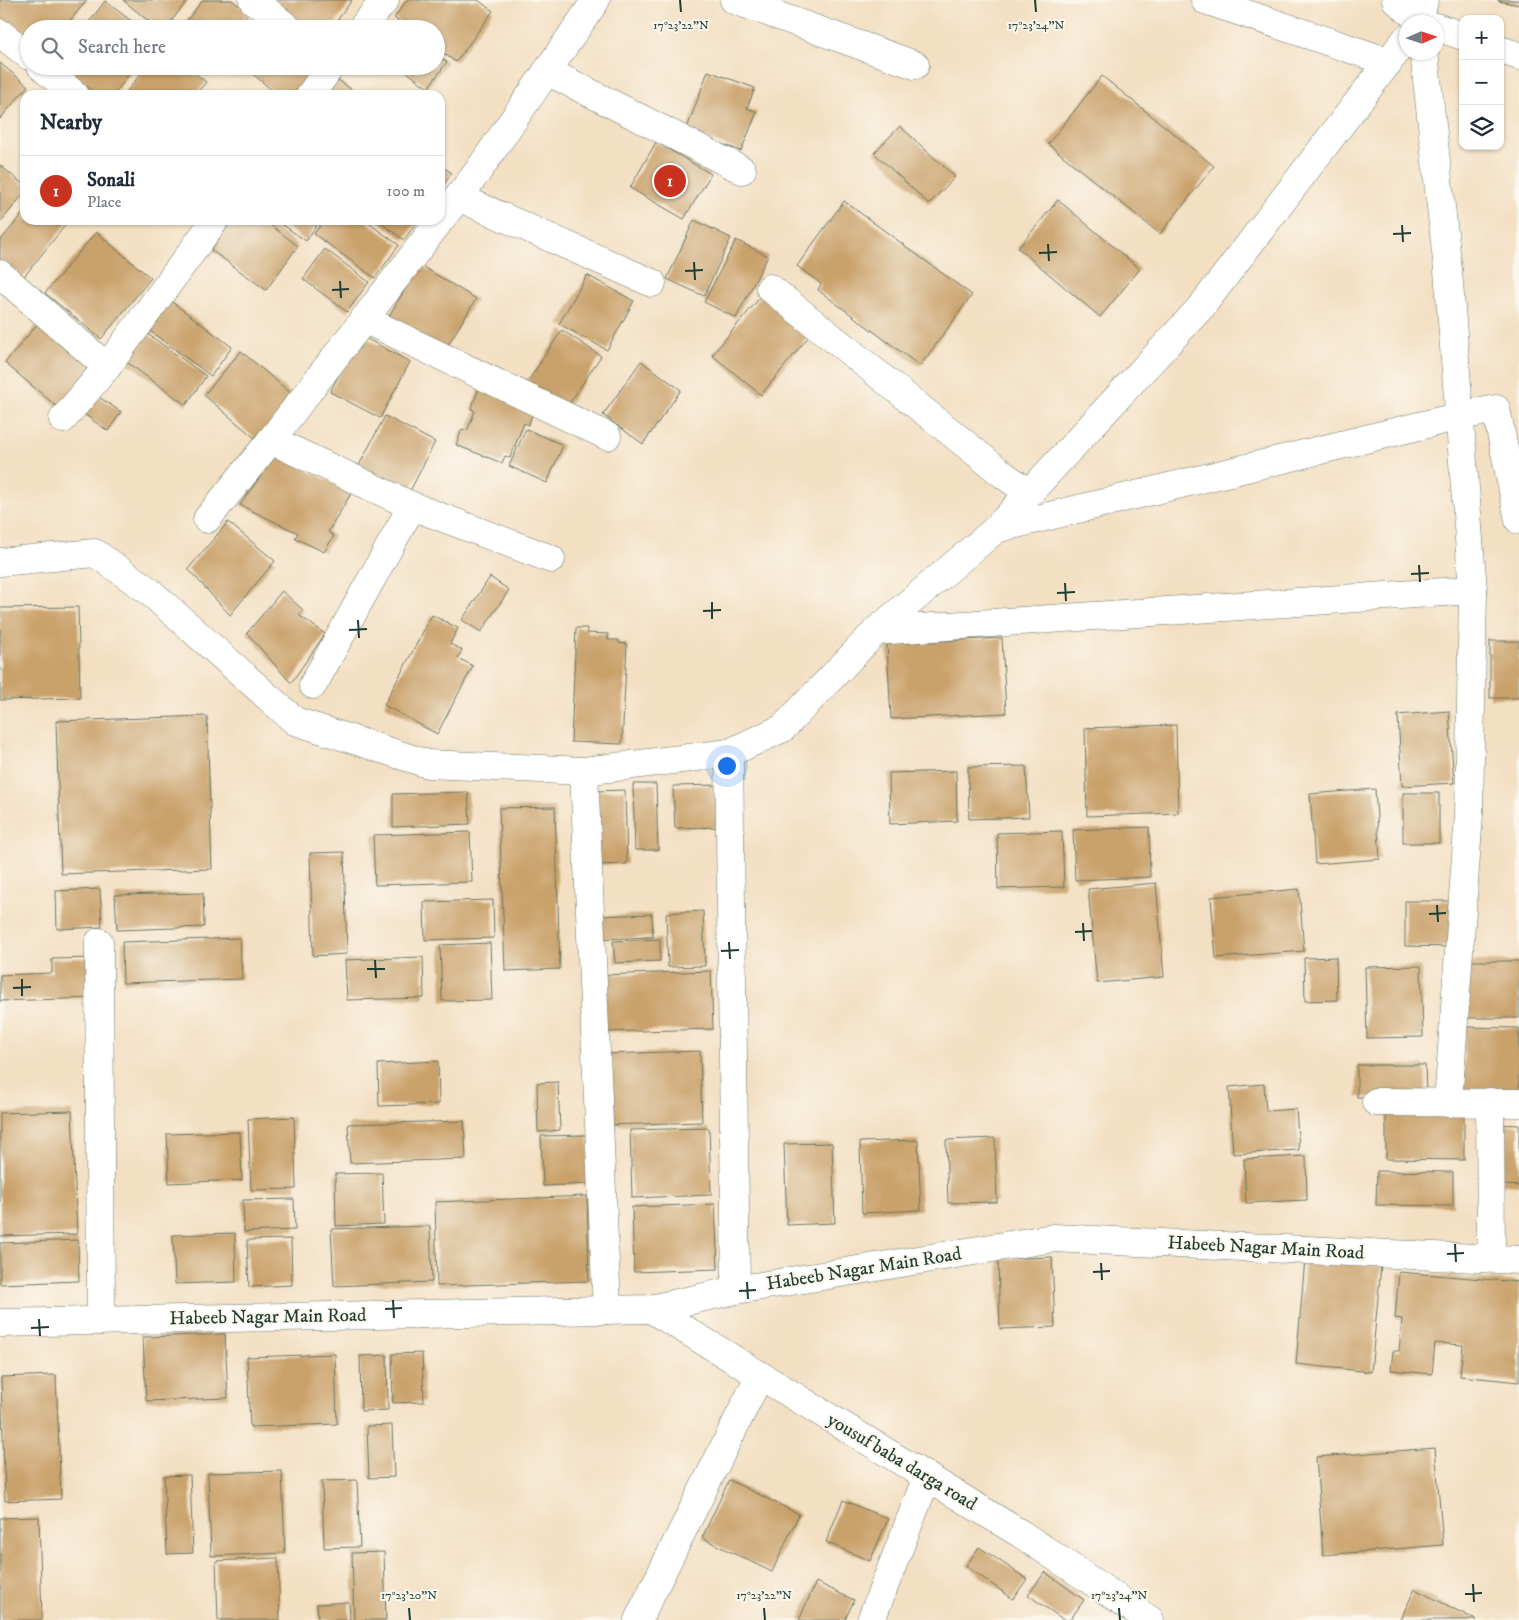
<!DOCTYPE html>
<html lang="en">
<head>
<meta charset="utf-8">
<style>
	:root { --surface:#fff; --page:#f6f6f7; --text:#1f2937; --muted:#747a83; --line:#e0e1e3; --accent:#c8321e }
	body { margin:0; font-family:"IM FELL DW Pica",serif; background:var(--page); color:var(--text) }
	.controls { position:absolute; right:15px; top:15px; display:grid; overflow:hidden; border-radius:10px; box-shadow:0 1px 4px #0004 }
	.controls button { width:45px; height:45px; display:grid; place-items:center; padding:0; border:0; border-bottom:1px solid var(--line); background:var(--surface); color:var(--text); font:25px sans-serif }
	.compass { position:absolute; left:1399px; top:15px; width:45px; height:45px; border-radius:50%; background:var(--surface); box-shadow:0 1px 4px #0004; rotate:87deg }
	.you { position:absolute; left:726px; top:765px; width:18px; height:18px; margin:-12px; border:4px solid #fff; border-radius:50%; background:#1a73e8; box-shadow:0 0 0 8px #1a73e833 }
	.badge { display:grid; place-items:center; width:32px; height:32px; border-radius:50%; background:var(--accent); color:#fff; font-size:16px; font-weight:700 }
	.pin { position:absolute; translate:-50% -50%; border:2px solid #fff; box-shadow:0 1px 5px #0006 }
	.list { margin:0; padding:0; list-style:none }
	h2 { display:flex; justify-content:space-between; align-items:center; height:65px; margin:0; padding:0 20px; font-size:21px }
	h2 small { font-size:16px; font-weight:400; color:var(--muted) }
	.list li { display:grid; grid-template-columns:32px 1fr auto; gap:15px; align-items:center; box-sizing:border-box; height:70px; padding:0 20px; border-top:1px solid var(--line) }
	.list b { display:block; font-size:19px; white-space:nowrap }
	.list p { margin:0; font-size:16px; white-space:nowrap; color:var(--muted) }
	.list em { font-size:16px; font-style:normal; color:var(--muted) }
	.icon { flex:none; width:28px; height:28px; fill:none; stroke:currentColor; stroke-width:2; stroke-linecap:round; stroke-linejoin:round }
	.map { position:relative; flex:none; width:1519px; height:1620px; overflow:hidden }
	.search { position:absolute; background:var(--surface); box-shadow:0 1px 4px #0004; left:20px; top:20px; width:425px; height:55px; display:flex; align-items:center; gap:12px; box-sizing:border-box; padding:0 18px; border-radius:28px; color:var(--muted); font-size:19px }
	.panel { position:absolute; background:var(--surface); box-shadow:0 1px 4px #0004; left:20px; top:90px; width:425px; height:135px; border-radius:15px }
	.map>svg:first-child { display:block }
	.building { fill:#c9a16a }
	.lines { fill:none; stroke-linecap:round; stroke-linejoin:round }
	.minor-casing { stroke:#697666; stroke-width:29 }
	.minor { stroke:#fff; stroke-width:28 }
	.ticks { fill:none; stroke:#1f3d34; stroke-width:2 }
	.labels { text-anchor:middle; dominant-baseline:central; stroke-width:4; stroke-linejoin:round; paint-order:stroke }
	.street-label { font-size:19px; fill:#1f3d34; stroke:#fbf7ec }
	.ticks-label { font-size:12px; text-anchor:middle; fill:#1f3d34; stroke:#fbf7ec; stroke-width:4; stroke-linejoin:round; paint-order:stroke }
</style>
</head>
<body>
<div class="map">
<svg width="1519" height="1620" viewBox="0 0 1519 1620">
	<rect width="100%" height="100%" fill="#fbf7ec"/>
	<filter id="ink" filterUnits="userSpaceOnUse"><feTurbulence type="fractalNoise" baseFrequency=".02" numOctaves="2"/><feDisplacementMap in="SourceGraphic" scale="10" xChannelSelector="R" yChannelSelector="G"/><feConvolveMatrix kernelMatrix="1 2 1 2 8 2 1 2 1" color-interpolation-filters="sRGB"/></filter>
	<filter id="wash" filterUnits="userSpaceOnUse"><feTurbulence type="fractalNoise" baseFrequency=".0096" numOctaves="4" result="noise"/><feDisplacementMap in="SourceGraphic" scale="20" xChannelSelector="R" yChannelSelector="G"/><feGaussianBlur stdDeviation="1.12" result="paint"/><feColorMatrix in="noise" values="0 0 0 0 0 0 0 0 0 0 0 0 0 0 0 0 0 1.4 0 .05"/><feComposite in="paint" operator="in"/></filter>
	<g filter="url(#wash)">
		<rect width="100%" height="100%" fill="#f3dfc2"/>
		<g id="blocks">
			<g class="building">
				<polygon points="0,0 87,0 63,29 29,29 29,53 0,30"/>
				<polygon points="123,0 188,0 165,29 158,29"/>
				<polygon points="203,0 232,0 248,13 235,29 180,29"/>
				<polygon points="274,0 352,0 331,29 299,29"/>
				<polygon points="407,0 478,0 493,11 456,62 436,48 436,29 410,29 394,18"/>
				<polygon points="1498,0 1519,0 1519,5 1498,1"/>
				<polygon points="105,1 142,29 84,29"/>
				<polygon points="250,19 262,29 242,29"/>
				<polygon points="436,55 447,62 428,88 399,66 436,66"/>
				<polygon points="0,63 28,86 0,119"/>
				<polygon points="60,66 135,66 114,95 98,95"/>
				<polygon points="147,66 186,66 206,82 195,95 124,95"/>
				<polygon points="243,66 307,66 318,75 302,95 278,95"/>
				<polygon points="708,71 755,88 747,108 757,112 741,151 686,131"/>
				<polygon points="1102,76 1214,166 1160,234 1048,144"/>
				<polygon points="334,77 359,95 321,95"/>
				<polygon points="900,126 955,177 929,204 874,153"/>
				<polygon points="656,142 711,174 684,219 630,188"/>
				<polygon points="0,165 25,186 25,192 0,223"/>
				<polygon points="440,165 452,173 440,190"/>
				<polygon points="1058,200 1140,269 1100,317 1018,248"/>
				<polygon points="844,201 972,295 920,366 818,290 821,284 797,266"/>
				<polygon points="25,211 25,220 64,220 67,223 18,284 0,269 0,241"/>
				<polygon points="232,220 264,220 298,246 266,290 211,250"/>
				<polygon points="276,220 320,220 306,241"/>
				<polygon points="324,220 364,220 399,245 375,278 314,234"/>
				<polygon points="377,220 418,220 404,240"/>
				<polygon points="694,220 731,238 704,296 667,279"/>
				<polygon points="96,232 151,278 101,339 45,293"/>
				<polygon points="736,240 768,256 736,318 704,302"/>
				<polygon points="325,249 369,282 347,312 303,279"/>
				<polygon points="420,265 476,299 443,353 387,319"/>
				<polygon points="587,275 634,301 607,350 559,324"/>
				<polygon points="762,295 810,335 761,395 712,355"/>
				<polygon points="168,299 232,347 211,376 146,328"/>
				<polygon points="43,317 100,364 62,411 5,363"/>
				<polygon points="562,330 601,356 563,413 524,387"/>
				<polygon points="145,332 206,376 186,405 125,361"/>
				<polygon points="360,335 410,362 380,418 330,392"/>
				<polygon points="241,351 294,396 257,440 204,395"/>
				<polygon points="641,361 681,390 643,444 603,415"/>
				<polygon points="481,383 536,405 528,425 524,423 510,458 505,456 502,463 456,445 462,429 467,431 475,411 471,409"/>
				<polygon points="90,391 121,412 108,431 77,409"/>
				<polygon points="385,416 435,442 406,499 355,473"/>
				<polygon points="526,429 563,445 547,483 509,466"/>
				<polygon points="276,455 352,492 328,532 334,536 324,552 295,538 298,533 240,505"/>
				<polygon points="228,522 275,561 230,615 188,569"/>
				<polygon points="490,577 509,590 481,632 462,620"/>
				<polygon points="282,591 303,610 299,615 325,634 291,683 247,633"/>
				<polygon points="78,607 80,698 0,700 0,608"/>
				<polygon points="432,615 458,628 450,644 462,650 458,658 473,666 437,734 384,705"/>
				<polygon points="576,628 587,628 587,633 608,634 608,640 619,640 619,643 627,644 622,744 571,742"/>
				<polygon points="1002,638 1006,713 891,719 887,644"/>
				<rect x="1490" y="641" width="29" height="57"/>
				<polygon points="1449,711 1454,783 1402,786 1398,715"/>
				<polygon points="207,716 212,869 61,874 56,721"/>
				<polygon points="1176,725 1178,813 1087,816 1085,728"/>
				<polygon points="1026,766 1029,817 969,819 968,767"/>
				<polygon points="956,771 957,821 890,824 889,773"/>
				<polygon points="633,784 656,784 658,850 635,850"/>
				<polygon points="721,785 723,827 675,828 673,786"/>
				<polygon points="1375,789 1380,859 1315,864 1310,794"/>
				<polygon points="625,790 627,864 597,865 595,791"/>
				<polygon points="468,792 470,824 393,827 393,794"/>
				<rect x="1403" y="793" width="36" height="50"/>
				<polygon points="555,807 560,969 505,971 499,808"/>
				<polygon points="1149,827 1150,877 1075,880 1073,830"/>
				<polygon points="1062,831 1064,887 998,889 997,833"/>
				<polygon points="470,832 472,882 375,885 373,835"/>
				<polygon points="344,852 347,954 313,956 310,853"/>
				<polygon points="1156,883 1164,977 1097,983 1088,889"/>
				<polygon points="100,889 102,927 57,929 56,891"/>
				<polygon points="1299,889 1304,951 1216,958 1211,897"/>
				<polygon points="203,893 204,927 117,930 115,895"/>
				<polygon points="493,900 494,938 425,940 424,902"/>
				<polygon points="1405,901 1452,901 1452,947 1405,946"/>
				<polygon points="703,911 705,966 668,967 666,913"/>
				<polygon points="652,914 653,937 600,939 599,916"/>
				<polygon points="240,938 242,979 123,983 122,942"/>
				<polygon points="660,939 660,961 615,963 613,941"/>
				<polygon points="490,943 492,1000 442,1001 440,945"/>
				<polygon points="423,957 424,998 347,1000 345,960"/>
				<polygon points="1336,957 1337,1000 1305,1001 1304,958"/>
				<polygon points="94,958 95,998 0,1001 0,975 52,973 52,959"/>
				<rect x="1466" y="961" width="53" height="57"/>
				<polygon points="1421,966 1423,1037 1367,1038 1365,967"/>
				<polygon points="711,971 713,1029 603,1032 601,975"/>
				<polygon points="1465,1027 1519,1028 1519,1092 1463,1090"/>
				<polygon points="700,1051 702,1122 607,1125 605,1054"/>
				<polygon points="438,1061 439,1104 379,1106 378,1064"/>
				<polygon points="1357,1065 1425,1065 1426,1097 1357,1097"/>
				<polygon points="558,1082 560,1130 538,1132 537,1083"/>
				<polygon points="1264,1084 1266,1111 1296,1109 1299,1150 1233,1154 1229,1087"/>
				<polygon points="1386,1110 1464,1111 1464,1160 1386,1159"/>
				<polygon points="72,1111 77,1234 0,1236 0,1113"/>
				<polygon points="294,1117 296,1189 251,1190 248,1119"/>
				<polygon points="464,1121 466,1159 350,1163 348,1124"/>
				<polygon points="1498,1124 1519,1125 1519,1186 1494,1184"/>
				<polygon points="709,1128 711,1195 632,1198 630,1130"/>
				<polygon points="240,1132 242,1180 169,1183 167,1134"/>
				<polygon points="588,1135 590,1184 543,1186 541,1136"/>
				<polygon points="995,1138 997,1202 948,1203 946,1140"/>
				<polygon points="918,1140 921,1210 862,1213 860,1142"/>
				<polygon points="832,1143 835,1223 787,1225 784,1144"/>
				<polygon points="1306,1156 1307,1200 1246,1203 1244,1159"/>
				<polygon points="1377,1171 1453,1172 1453,1206 1376,1205"/>
				<polygon points="382,1173 384,1224 336,1226 335,1174"/>
				<polygon points="587,1196 589,1281 437,1286 435,1202"/>
				<polygon points="294,1199 295,1230 244,1232 243,1200"/>
				<polygon points="715,1204 718,1269 634,1272 632,1207"/>
				<polygon points="430,1226 432,1282 334,1286 331,1229"/>
				<polygon points="235,1233 236,1282 175,1284 173,1235"/>
				<polygon points="291,1239 292,1285 249,1287 247,1240"/>
				<polygon points="78,1240 79,1281 0,1284 0,1243"/>
				<polygon points="1052,1257 1055,1327 1000,1329 998,1259"/>
				<polygon points="1305,1259 1381,1266 1371,1372 1296,1364"/>
				<polygon points="1399,1272 1519,1282 1519,1382 1460,1376 1463,1345 1435,1343 1432,1374 1391,1370 1393,1351 1399,1351 1402,1319 1395,1318"/>
				<polygon points="225,1334 228,1398 146,1401 143,1337"/>
				<polygon points="422,1353 424,1402 393,1403 392,1354"/>
				<polygon points="335,1354 337,1424 250,1427 247,1357"/>
				<polygon points="387,1355 388,1410 361,1411 360,1356"/>
				<polygon points="56,1375 61,1499 5,1501 1,1377"/>
				<polygon points="392,1425 394,1477 369,1478 367,1426"/>
				<polygon points="1435,1448 1443,1545 1323,1555 1316,1457"/>
				<polygon points="282,1471 285,1553 211,1556 208,1473"/>
				<polygon points="190,1475 193,1553 167,1554 164,1476"/>
				<polygon points="357,1480 360,1547 324,1548 322,1481"/>
				<polygon points="729,1480 799,1514 772,1572 702,1538"/>
				<polygon points="843,1500 888,1519 870,1561 826,1542"/>
				<polygon points="39,1517 42,1620 0,1620 0,1518"/>
				<polygon points="979,1547 1027,1579 1013,1599 966,1566"/>
				<polygon points="384,1552 386,1620 354,1620 352,1553"/>
				<polygon points="278,1558 280,1620 218,1620 216,1561"/>
				<polygon points="1045,1572 1084,1600 1070,1620 1064,1620 1028,1595"/>
				<polygon points="816,1582 854,1600 845,1620 799,1620"/>
				<polygon points="1415,1589 1476,1620 1400,1620"/>
				<polygon points="349,1602 350,1620 318,1620 317,1604"/>
			</g>
		</g>
	</g>
	<g filter="url(#ink)">
		<use href="#blocks" fill-opacity="0" stroke="#697666" stroke-width="1"/>
		<g class="lines">
			<g class="minor-casing">
				<g id="minor">
					<polyline points="253,0 289,29"/>
					<polyline points="734,0 915,65"/>
					<polyline points="1205,0 1389,62"/>
					<polyline points="1396,0 1420,21 1424,0"/>
					<polyline points="1436,27 1463,36"/>
					<polyline points="361,29 385,0"/>
					<polyline points="0,33 29,56"/>
					<polyline points="1500,50 1519,56"/>
					<polyline points="1424,52 1448,270 1473,590 1469,814 1448,1103"/>
					<polyline points="41,66 75,95"/>
					<polyline points="547,71 742,170"/>
					<polyline points="310,95 331,66"/>
					<polyline points="458,197 652,283"/>
					<polyline points="0,274 107,367"/>
					<polyline points="770,288 1004,475 1029,493"/>
					<polyline points="364,319 607,436"/>
					<polyline points="63,419 107,367 215,220"/>
					<polyline points="271,440 412,506 551,559"/>
					<polyline points="207,519 271,440 476,174 596,0"/>
					<polyline points="996,529 1460,416 1496,409 1519,520"/>
					<polyline points="0,562 95,553 149,591 295,721 428,764 584,771 729,753 783,728 876,631 996,529 1202,306 1406,39"/>
					<polyline points="876,631 1473,590"/>
					<polyline points="313,685 412,506"/>
					<polyline points="729,753 736,1290"/>
					<polyline points="584,771 607,1310"/>
					<polyline points="99,942 101,1321"/>
					<polyline points="1376,1102 1519,1103"/>
					<polyline points="1490,1102 1491,1258"/>
					<polyline points="651,1309 1021,1534 1150,1620"/>
					<polyline points="0,1323 651,1309 736,1290 1053,1238 1519,1260"/>
					<polyline points="638,1620 760,1375"/>
					<polyline points="871,1620 927,1477"/>
				</g>
			</g>
			<use href="#minor" class="minor"/>
		</g>
	</g>
	<path class="ticks" d="M680,0l1,12M1035,0l1,12M1402,225l1,17M1393,234l18,-1M1048,244l1,17M1039,253l18,-1M694,262l1,18M685,271l18,-1M340,281l1,17M332,290l17,-1M1419,565l1,17M1411,574l18,-1M1065,583l1,18M1057,593l18,-1M712,602v17M703,611l18,-1M358,620l1,18M349,630l18,-1M1437,905l1,17M1429,914l17,-1M1083,923l1,18M1075,932l17,-1M729,942l1,17M721,951l18,-1M375,960l1,18M367,969h18M22,979v17M13,988l18,-1M1455,1244l1,18M1447,1254l17,-1M1101,1263l1,17M1093,1272l17,-1M747,1282l1,17M739,1291l17,-1M393,1300l1,18M385,1309l17,-1M39,1319l1,17M31,1328l18,-1M1473,1584l1,18M1465,1594l17,-1M409,1608l1,12M764,1608l1,12M1119,1608l1,12"/>
	<g class="labels">
		<g class="street-label">
			<text transform="translate(1266 1248) rotate(3)">Habeeb Nagar Main Road</text>
			<text transform="translate(864 1269) rotate(-9)">Habeeb Nagar Main Road</text>
			<text transform="translate(268 1317) rotate(-1)">Habeeb Nagar Main Road</text>
			<text transform="translate(902 1462) rotate(31)">yousuf baba darga road</text>
		</g>
	</g>
	<g class="ticks-label">
		<text x="681" y="29">17°23'22"N</text>
		<text x="1036" y="29">17°23'24"N</text>
		<text x="409" y="1599">17°23'20"N</text>
		<text x="764" y="1599">17°23'22"N</text>
		<text x="1119" y="1599">17°23'24"N</text>
	</g>
</svg>
<div class="controls">
<button>+</button>
<button>−</button>
<button><svg class="icon" aria-label="layers" viewBox="0 0 24 24"><path d="M12 4l9 5-9 5-9-5zM3 14l9 5 9-5"/></svg></button>
</div>
<svg class="compass" viewBox="-18 -18 36 36"><path d="M0-13l5 13h-10z" fill="#e53935"/><path d="M0 13l5-13h-10z" fill="#747a83"/></svg>
<div class="you"></div>
<div class="pin badge" style="left:670px;top:181px">1</div>
<div class="search"><svg class="icon" aria-label="search" viewBox="0 0 24 24"><circle cx="10" cy="10" r="6"/><path d="M15 15l6 6"/></svg>Search here</div>
<section class="panel">
<h2>Nearby<small></small></h2>
<ul class="list">
<li><span class="badge">1</span><div><b>Sonali</b><p>Place</p></div><em>100 m</em></li>
</ul>
</section>
</div>
</body>
</html>
